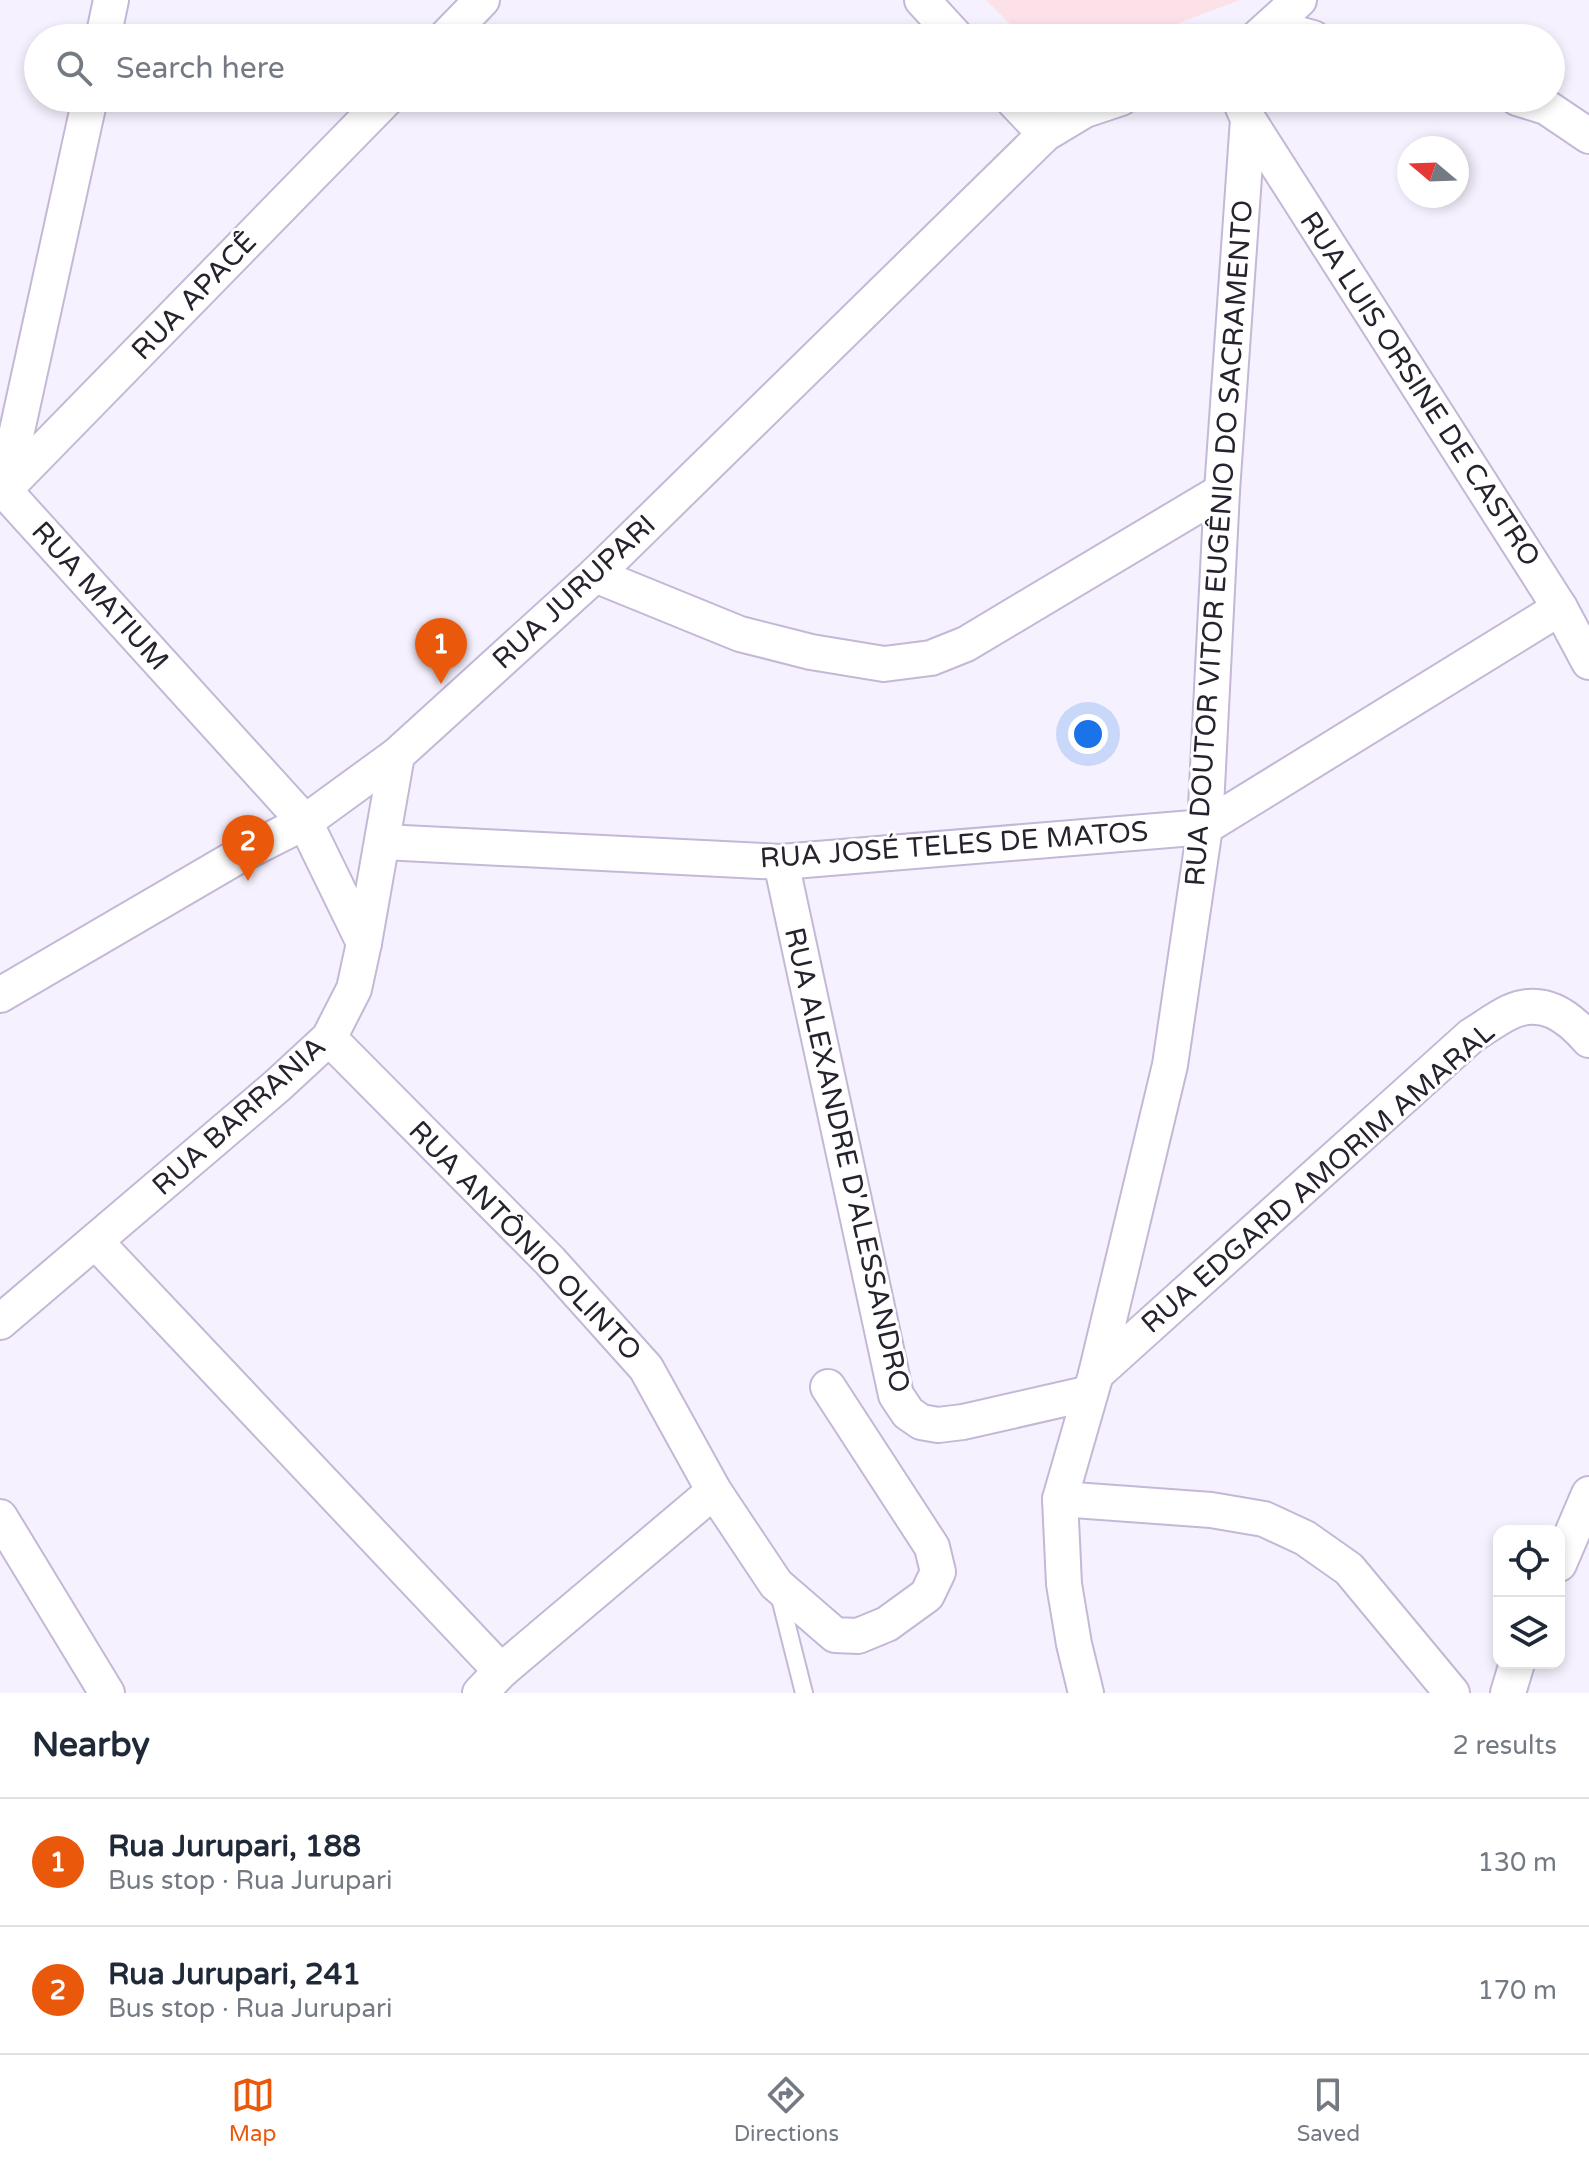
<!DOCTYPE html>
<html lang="en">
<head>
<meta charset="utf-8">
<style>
	:root { --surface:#fff; --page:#f6f6f7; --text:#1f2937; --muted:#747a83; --line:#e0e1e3; --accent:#ea580c }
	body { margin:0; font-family:"Varela Round",sans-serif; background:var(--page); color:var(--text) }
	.controls { position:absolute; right:24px; bottom:24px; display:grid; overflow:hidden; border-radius:16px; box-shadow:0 4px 12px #0003 }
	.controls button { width:72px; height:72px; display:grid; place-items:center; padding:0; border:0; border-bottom:2px solid var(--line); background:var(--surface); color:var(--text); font:40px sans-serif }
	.compass { position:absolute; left:1397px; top:136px; width:72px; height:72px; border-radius:50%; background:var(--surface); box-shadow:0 4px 12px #0003; rotate:289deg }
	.you { position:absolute; left:1088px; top:734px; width:28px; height:28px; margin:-20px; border:6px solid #fff; border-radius:50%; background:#1a73e8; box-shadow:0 0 0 12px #1a73e833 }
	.badge { display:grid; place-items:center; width:52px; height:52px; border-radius:50%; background:var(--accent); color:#fff; font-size:26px; font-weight:700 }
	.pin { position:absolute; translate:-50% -66px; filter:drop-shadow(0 2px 4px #0008) }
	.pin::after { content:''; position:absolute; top:42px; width:28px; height:24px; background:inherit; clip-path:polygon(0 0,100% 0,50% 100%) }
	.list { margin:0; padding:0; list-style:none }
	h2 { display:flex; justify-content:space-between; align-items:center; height:104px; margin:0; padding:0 32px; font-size:34px }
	h2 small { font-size:26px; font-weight:400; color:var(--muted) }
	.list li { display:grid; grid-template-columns:52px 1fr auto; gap:24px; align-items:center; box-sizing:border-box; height:128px; padding:0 32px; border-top:2px solid var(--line) }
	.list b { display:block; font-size:30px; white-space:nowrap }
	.list p { margin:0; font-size:26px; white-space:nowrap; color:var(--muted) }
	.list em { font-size:26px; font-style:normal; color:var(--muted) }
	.icon { flex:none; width:44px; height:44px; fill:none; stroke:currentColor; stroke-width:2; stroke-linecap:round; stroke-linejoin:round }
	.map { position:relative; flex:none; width:1589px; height:1693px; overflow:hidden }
	.search { position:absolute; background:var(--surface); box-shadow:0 4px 12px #0003; left:24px; right:24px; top:24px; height:88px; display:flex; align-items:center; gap:20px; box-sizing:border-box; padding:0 28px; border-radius:44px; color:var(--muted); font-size:30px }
	.sheet { height:360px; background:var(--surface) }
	nav { display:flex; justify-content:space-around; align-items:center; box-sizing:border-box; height:112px; border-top:2px solid var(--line); background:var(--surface); font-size:22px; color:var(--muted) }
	nav a { display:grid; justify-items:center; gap:4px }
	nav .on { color:var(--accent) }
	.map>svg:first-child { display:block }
	.education { fill:#fce2e8 }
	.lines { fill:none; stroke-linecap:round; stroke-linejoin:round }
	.service-casing { stroke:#c4b8d6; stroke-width:20 }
	.minor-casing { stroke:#c4b8d6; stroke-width:38 }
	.service { stroke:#fff; stroke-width:16 }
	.minor { stroke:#fff; stroke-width:34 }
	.labels { text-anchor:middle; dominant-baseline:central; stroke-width:6; stroke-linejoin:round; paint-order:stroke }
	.street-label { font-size:28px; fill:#27222e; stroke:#fff }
</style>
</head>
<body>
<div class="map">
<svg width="1589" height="1693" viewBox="0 0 1589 1693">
	<rect width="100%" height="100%" fill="#f6f1fe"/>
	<polygon class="education" points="986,0 1240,0 1139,38 1024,38"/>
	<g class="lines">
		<g class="service-casing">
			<polyline id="service" points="779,1594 804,1693"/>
		</g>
		<g class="minor-casing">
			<g id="minor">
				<polyline points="922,0 957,38"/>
				<polyline points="1272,27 1313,38"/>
				<polyline points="103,38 111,0"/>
				<polyline points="445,38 482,0"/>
				<polyline points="1257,38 1299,0"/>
				<polyline points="90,98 4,490 305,822 364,943"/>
				<polyline points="1011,98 1045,134"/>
				<polyline points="1517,98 1546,107 1589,136"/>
				<polyline points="1248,119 1560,608 1589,662"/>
				<polyline points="4,490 387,98"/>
				<polyline points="595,575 740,634 811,652 884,664 931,658 966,644 1222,491"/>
				<polyline points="383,842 781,862 1205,827 1560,608"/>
				<polyline points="781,862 896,1395 908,1413 921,1422 938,1425 963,1422 1090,1393"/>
				<polyline points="0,995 240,855 305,822 397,755 595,575 1045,134 1085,110 1121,98"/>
				<polyline points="329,1038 550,1261 646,1368 714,1491 776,1584 835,1635 858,1636 887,1624 927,1595 938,1572 932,1547 828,1387"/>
				<polyline points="95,1241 501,1671"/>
				<polyline points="0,1322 277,1086 329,1038 354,989 364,943 397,755"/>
				<path d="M1096,1374l375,-338c13,-8 26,-18 39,-24 33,-15 58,4 79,28"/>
				<polyline points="1060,1499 1211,1510 1264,1519 1305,1538 1349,1569 1452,1693"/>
				<polyline points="0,1517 107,1693"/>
				<polyline points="1559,1564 1589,1494"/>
				<polyline points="480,1693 501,1671 714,1491"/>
				<polyline points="1086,1693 1074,1644 1064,1584 1060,1499 1096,1374 1170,1065 1205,827 1222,491 1248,119 1239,98"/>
				<polyline points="1508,1693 1517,1663"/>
			</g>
		</g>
		<use href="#service" class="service"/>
		<use href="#minor" class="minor"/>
	</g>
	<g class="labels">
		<g class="street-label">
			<text transform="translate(194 296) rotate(-46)">RUA APACÊ</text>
			<text transform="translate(1420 389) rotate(57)">RUA LUIS ORSINE DE CASTRO</text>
			<text transform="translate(1219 543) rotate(-86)">RUA DOUTOR VITOR EUGÊNIO DO SACRAMENTO</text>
			<text transform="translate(574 592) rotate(-43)">RUA JURUPARI</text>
			<text transform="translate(100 596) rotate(48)">RUA MATIUM</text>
			<text transform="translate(954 845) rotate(-4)">RUA JOSÉ TELES DE MATOS</text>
			<text transform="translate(239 1116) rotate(-42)">RUA BARRANIA</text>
			<text transform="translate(847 1160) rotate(77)">RUA ALEXANDRE D'ALESSANDRO</text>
			<text transform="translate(1318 1178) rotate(-41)">RUA EDGARD AMORIM AMARAL</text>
			<text transform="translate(525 1241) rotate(46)">RUA ANTÔNIO OLINTO</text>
		</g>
	</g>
</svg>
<div class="controls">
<button><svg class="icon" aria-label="locate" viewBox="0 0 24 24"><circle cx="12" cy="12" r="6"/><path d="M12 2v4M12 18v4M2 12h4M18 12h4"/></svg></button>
<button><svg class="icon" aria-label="layers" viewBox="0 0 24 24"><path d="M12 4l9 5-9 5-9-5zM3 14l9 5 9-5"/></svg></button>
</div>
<svg class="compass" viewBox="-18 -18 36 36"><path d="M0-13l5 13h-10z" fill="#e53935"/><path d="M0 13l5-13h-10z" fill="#747a83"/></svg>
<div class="you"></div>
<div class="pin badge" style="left:441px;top:684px">1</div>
<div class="pin badge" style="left:248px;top:881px">2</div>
<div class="search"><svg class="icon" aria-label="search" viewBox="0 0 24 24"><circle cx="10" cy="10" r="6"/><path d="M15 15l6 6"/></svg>Search here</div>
</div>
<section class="sheet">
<h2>Nearby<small>2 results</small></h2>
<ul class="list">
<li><span class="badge">1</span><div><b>Rua Jurupari, 188</b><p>Bus stop · Rua Jurupari</p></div><em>130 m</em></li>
<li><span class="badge">2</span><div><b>Rua Jurupari, 241</b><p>Bus stop · Rua Jurupari</p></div><em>170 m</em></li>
</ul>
</section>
<nav>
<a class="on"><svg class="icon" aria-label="map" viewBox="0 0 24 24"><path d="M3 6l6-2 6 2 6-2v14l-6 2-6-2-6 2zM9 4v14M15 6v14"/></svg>Map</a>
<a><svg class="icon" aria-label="directions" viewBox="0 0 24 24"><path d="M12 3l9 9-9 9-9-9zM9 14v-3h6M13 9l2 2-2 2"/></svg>Directions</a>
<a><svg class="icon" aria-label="saved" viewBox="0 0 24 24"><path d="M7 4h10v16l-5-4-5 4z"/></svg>Saved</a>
</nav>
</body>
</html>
